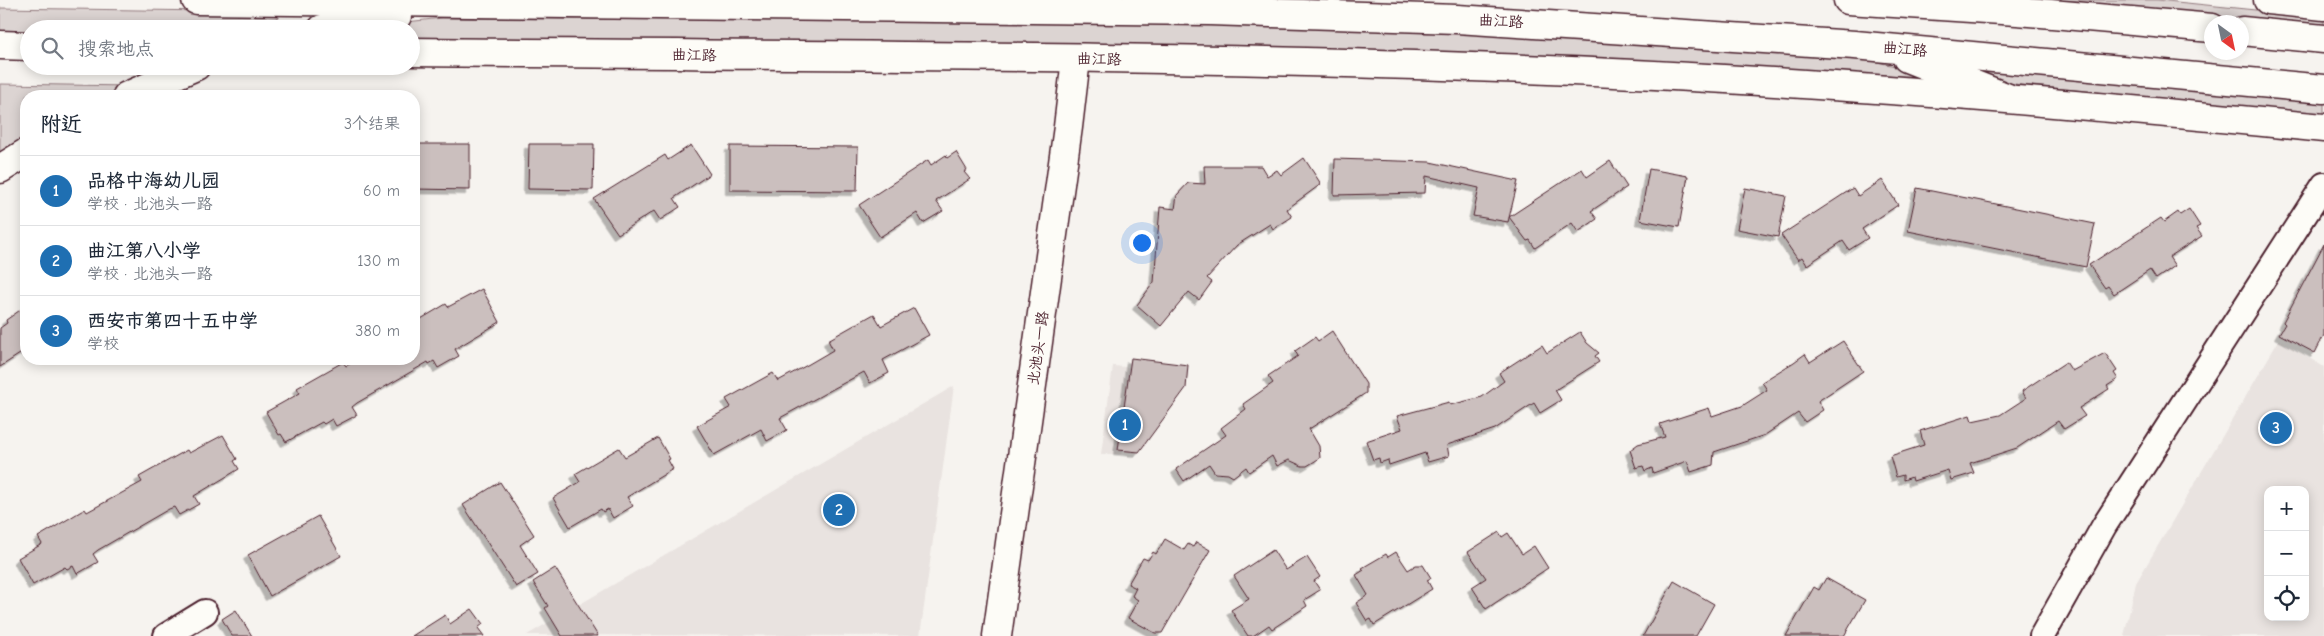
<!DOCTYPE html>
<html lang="zh">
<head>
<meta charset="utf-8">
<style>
	:root { --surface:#fff; --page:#f2f2f3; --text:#1f2937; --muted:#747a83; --line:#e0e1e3; --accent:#1f6fb2 }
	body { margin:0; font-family:"Comic Neue","LXGW WenKai TC",sans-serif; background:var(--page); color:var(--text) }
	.controls { position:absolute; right:15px; bottom:15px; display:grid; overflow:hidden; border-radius:10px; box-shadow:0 2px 12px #0003 }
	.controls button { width:45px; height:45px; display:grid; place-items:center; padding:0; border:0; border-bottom:1px solid var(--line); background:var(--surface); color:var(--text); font:25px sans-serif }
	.compass { position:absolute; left:2204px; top:15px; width:45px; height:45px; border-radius:50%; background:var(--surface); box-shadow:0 2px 12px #0003; rotate:147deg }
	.you { position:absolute; left:1141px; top:242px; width:18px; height:18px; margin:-12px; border:4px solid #fff; border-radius:50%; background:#1a73e8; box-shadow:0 0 0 8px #1a73e833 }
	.badge { display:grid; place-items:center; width:32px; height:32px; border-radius:50%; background:var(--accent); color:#fff; font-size:16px; font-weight:700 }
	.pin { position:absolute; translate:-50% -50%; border:2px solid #fff; box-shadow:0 1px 5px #0006 }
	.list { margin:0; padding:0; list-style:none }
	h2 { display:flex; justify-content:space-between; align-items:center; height:65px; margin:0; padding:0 20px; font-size:21px }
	h2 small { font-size:16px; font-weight:400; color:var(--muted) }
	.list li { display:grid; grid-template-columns:32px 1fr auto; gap:15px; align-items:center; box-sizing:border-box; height:70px; padding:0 20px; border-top:1px solid var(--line) }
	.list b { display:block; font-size:19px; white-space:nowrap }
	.list p { margin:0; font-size:16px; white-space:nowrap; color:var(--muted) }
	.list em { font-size:16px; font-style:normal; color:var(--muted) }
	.icon { flex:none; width:28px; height:28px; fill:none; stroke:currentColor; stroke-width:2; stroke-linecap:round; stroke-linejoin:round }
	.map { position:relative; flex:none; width:2324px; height:636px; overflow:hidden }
	.search { position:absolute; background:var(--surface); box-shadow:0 2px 12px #0003; left:20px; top:20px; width:400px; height:55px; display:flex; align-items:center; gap:12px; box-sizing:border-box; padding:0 18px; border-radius:28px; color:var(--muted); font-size:19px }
	.panel { position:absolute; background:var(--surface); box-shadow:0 2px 12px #0003; left:20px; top:90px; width:400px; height:275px; border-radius:20px }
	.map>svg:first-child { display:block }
	.built { fill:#e9e3e0; fill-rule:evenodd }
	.green { fill:#dcd4d2; stroke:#937a7e }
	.building { fill:#cbbfbe; stroke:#4a1f2b; filter:url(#shadow) }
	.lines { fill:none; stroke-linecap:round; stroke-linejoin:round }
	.street-casing { stroke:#4a1f2b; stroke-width:28 }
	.secondary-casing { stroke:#4a1f2b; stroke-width:31 }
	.highway-casing { stroke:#4a1f2b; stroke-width:31 }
	.street { stroke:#fdfcf7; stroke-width:24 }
	.secondary { stroke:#fdfcf7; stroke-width:28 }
	.highway { stroke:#fdfcf7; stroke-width:28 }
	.labels { text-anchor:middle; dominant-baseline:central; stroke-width:4; stroke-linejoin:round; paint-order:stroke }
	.street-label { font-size:15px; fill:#4a1f2b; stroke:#fdfcf7 }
</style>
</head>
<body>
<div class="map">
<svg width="2324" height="636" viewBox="0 0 2324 636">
	<defs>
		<filter id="shadow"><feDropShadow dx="-4.5" dy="4.5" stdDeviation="0" flood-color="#0004"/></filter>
	</defs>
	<rect width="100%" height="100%" fill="#f6f3ef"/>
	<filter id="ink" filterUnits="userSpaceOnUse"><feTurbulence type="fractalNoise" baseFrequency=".02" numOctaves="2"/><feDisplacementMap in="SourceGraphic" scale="10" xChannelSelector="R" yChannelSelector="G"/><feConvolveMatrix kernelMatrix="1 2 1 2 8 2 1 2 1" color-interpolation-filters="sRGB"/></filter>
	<g filter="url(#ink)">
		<g class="built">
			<path d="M2279,340l45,27v269h-200l12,-53zM2268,490h37v127h-37z"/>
			<polygon points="1113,366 1174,371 1170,395 1121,454 1101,454"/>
			<polygon points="954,386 920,636 527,635"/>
		</g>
		<g class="green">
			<polygon points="2025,0 2157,0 2324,17 2324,28"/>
			<polygon points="0,8 279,12 278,18 176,29 29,29 29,31 0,31"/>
			<path d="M442,18c287,3 574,1 860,9 189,5 378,18 566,33l27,6 20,7 2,4 -230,-14 -310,-13 -966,-12v-9h-44l4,-3z"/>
			<polygon points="1971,69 2324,103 2324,114 2022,85 2001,82"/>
			<polygon points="0,84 130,86 108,96 26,96 26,145 0,161"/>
		</g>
		<g class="building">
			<polygon points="414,144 470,144 470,190 414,189"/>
			<polygon points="529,144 594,144 593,190 528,189"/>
			<polygon points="691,145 710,174 674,198 680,207 660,220 654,211 618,234 594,199 665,155 668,160"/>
			<polygon points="730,146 858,147 857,191 730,190"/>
			<polygon points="956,152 967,170 964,172 970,179 936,201 943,211 923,223 917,213 880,237 859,205 928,160 931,165 946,155 947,158"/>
			<polygon points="1304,158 1321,184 1287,209 1292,217 1273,229 1270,224 1237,245 1207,278 1212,282 1199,300 1189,292 1161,326 1137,305 1154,282 1160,207 1175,209 1177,195 1188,183 1205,184 1204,166 1261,166 1267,176 1277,170 1281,175"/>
			<polygon points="1335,159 1430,162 1518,181 1508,222 1473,216 1479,188 1426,176 1425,193 1334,195"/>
			<polygon points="1610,161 1627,187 1591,211 1597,219 1578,232 1572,223 1535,248 1530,240 1527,241 1509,217 1582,169 1587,177"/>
			<polygon points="1649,169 1688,176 1679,227 1640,220"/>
			<polygon points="1882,180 1898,205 1862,229 1868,238 1849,250 1843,241 1807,265 1802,257 1798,260 1781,235 1853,188 1858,196"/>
			<polygon points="1745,188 1786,196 1778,237 1737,229"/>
			<polygon points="1917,188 2095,224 2086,267 1908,231"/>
			<polygon points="2189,209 2200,226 2196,228 2202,236 2169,257 2175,266 2156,279 2150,270 2114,294 2108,286 2105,288 2089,265 2161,218 2164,222 2178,212 2180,215"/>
			<polygon points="2324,244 2324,335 2315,353 2279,334 2285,324 2283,322"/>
			<polygon points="482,289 500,322 455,349 459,356 438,368 434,361 429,364 428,362 357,403 352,407 357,415 336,426 332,419 324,424 322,422 286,442 281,434 279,435 266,412 300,393 297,388 343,362 346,366 358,359 414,359 414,323 446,304 448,307"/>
			<polygon points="26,306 26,350 0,367 0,328 7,323 6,320"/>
			<polygon points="914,308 929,335 883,360 889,373 870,383 864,372 780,418 787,430 767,441 761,429 714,455 697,426 731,407 726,399 773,373 778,381 809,364 833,350 828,340 874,314 881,326"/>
			<polygon points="1332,331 1366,384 1366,393 1309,429 1319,446 1320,458 1307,466 1302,466 1289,460 1277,466 1272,456 1249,472 1246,467 1233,477 1228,474 1215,473 1209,464 1184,481 1176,469 1226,435 1221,428 1246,409 1243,404 1273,383 1268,376 1298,356 1295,351 1315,337 1318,341"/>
			<polygon points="1580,332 1587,343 1599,353 1595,356 1599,362 1555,390 1561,400 1540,413 1534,403 1495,429 1447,445 1449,456 1428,462 1425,453 1389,465 1388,460 1380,463 1379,458 1373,460 1366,441 1402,429 1397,416 1449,402 1450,405 1482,397 1504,381 1499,373 1542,345 1547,353"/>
			<polygon points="1843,341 1863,371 1818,401 1823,410 1805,422 1798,413 1765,435 1714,452 1713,465 1691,472 1687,461 1653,473 1652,468 1645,471 1643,466 1636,468 1630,450 1638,444 1665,437 1660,424 1709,408 1712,416 1742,406 1767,390 1762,382 1794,362 1805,354 1810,362"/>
			<polygon points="2105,353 2117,371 2114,373 2118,379 2107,386 2109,389 2079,408 2085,416 2064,429 2058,421 2017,448 1970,463 1974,473 1951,480 1948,470 1913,481 1912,477 1903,480 1903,475 1896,477 1890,456 1924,445 1920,431 1970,415 1972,421 2000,415 2026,398 2022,391 2066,362 2072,371"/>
			<polygon points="1131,358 1188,365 1186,388 1139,452 1118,450"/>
			<polygon points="223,435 237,459 234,461 239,469 194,496 199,504 179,515 174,507 169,509 98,550 93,554 98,562 77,574 73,566 67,569 65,567 33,585 18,558 42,544 38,537 85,509 87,512 142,482 139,477 187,450 189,453"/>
			<polygon points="658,438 670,459 668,460 673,469 627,497 633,506 613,518 608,509 603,512 601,509 570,527 553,498 580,482 575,474 619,448 625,457"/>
			<polygon points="500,482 534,535 520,545 538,574 516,587 463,505"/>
			<polygon points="318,516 341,556 270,596 248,555"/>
			<polygon points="1499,532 1502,537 1508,533 1522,554 1534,546 1548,568 1486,609 1472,587 1486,578 1468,552"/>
			<polygon points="1165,539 1184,550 1188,544 1193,547 1196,542 1210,550 1162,633 1155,633 1128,618 1138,600 1132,596 1136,588 1128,584 1143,558 1148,560 1153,552 1156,554"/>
			<polygon points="1273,550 1286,570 1307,557 1320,577 1314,581 1320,590 1304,600 1307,606 1272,629 1269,625 1253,636 1248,636 1231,610 1249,599 1234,576"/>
			<polygon points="1396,552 1408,570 1416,565 1423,565 1431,578 1427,580 1432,589 1374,625 1371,619 1367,621 1356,603 1368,595 1356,575 1364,570 1362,568 1386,554 1388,557"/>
			<polygon points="555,568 598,636 562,636 545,608 548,606 533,582"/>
			<polygon points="1826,578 1865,600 1844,636 1786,636 1814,587 1819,590"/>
			<polygon points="1674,581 1714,604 1696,636 1643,636"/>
			<polygon points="472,609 483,624 478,628 484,636 412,636 445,615 450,624"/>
			<polygon points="236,610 252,636 232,636 222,619"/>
		</g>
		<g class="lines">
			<g class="street-casing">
				<g id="street">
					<polyline points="166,636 205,612"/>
					<polyline points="2042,636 2104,526 2324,185"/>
				</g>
			</g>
			<g class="secondary-casing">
				<g id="secondary">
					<polyline points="2268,0 2324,6"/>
					<polyline points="0,45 29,46"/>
					<path d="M411,52c363,4 726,2 1088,16 276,10 550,33 825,60"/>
					<polyline points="127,96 196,66"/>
					<polyline points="0,169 26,153"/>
					<polyline points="997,636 1068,127 1076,59"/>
				</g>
			</g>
			<g class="highway-casing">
				<g id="highway">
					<polyline points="196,0 1209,11 1457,19 1855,45 2324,89"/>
					<polyline points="1848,0 2017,11 2212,28"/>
					<polyline points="322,29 397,16"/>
					<polyline points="2242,31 2324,39"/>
					<polyline points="1907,58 2008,98"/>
				</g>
			</g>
			<use href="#street" class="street"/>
			<use href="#secondary" class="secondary"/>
			<use href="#highway" class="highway"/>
		</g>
	</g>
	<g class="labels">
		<g class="street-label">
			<text transform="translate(1501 21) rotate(3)">曲江路</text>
			<text transform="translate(1905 49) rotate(5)">曲江路</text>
			<text transform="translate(694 55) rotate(1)">曲江路</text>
			<text transform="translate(1099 59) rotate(1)">曲江路</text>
			<text transform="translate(1038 348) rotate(-82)">北池头一路</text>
		</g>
	</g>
</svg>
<div class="controls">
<button>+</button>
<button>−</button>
<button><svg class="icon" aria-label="locate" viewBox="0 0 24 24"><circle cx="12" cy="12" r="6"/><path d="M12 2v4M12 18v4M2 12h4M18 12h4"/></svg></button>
</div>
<svg class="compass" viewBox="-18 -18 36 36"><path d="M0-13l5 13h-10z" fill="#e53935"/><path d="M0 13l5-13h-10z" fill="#747a83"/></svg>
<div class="you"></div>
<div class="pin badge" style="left:1125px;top:425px">1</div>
<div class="pin badge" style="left:839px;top:510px">2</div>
<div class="pin badge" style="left:2276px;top:428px">3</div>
<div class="search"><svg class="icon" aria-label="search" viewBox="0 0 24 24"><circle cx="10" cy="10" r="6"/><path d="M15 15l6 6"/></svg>搜索地点</div>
<section class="panel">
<h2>附近<small>3个结果</small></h2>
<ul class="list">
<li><span class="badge">1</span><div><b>品格中海幼儿园</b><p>学校 · 北池头一路</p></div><em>60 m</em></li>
<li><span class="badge">2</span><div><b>曲江第八小学</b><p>学校 · 北池头一路</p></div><em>130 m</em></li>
<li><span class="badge">3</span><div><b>西安市第四十五中学</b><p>学校</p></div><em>380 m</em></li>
</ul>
</section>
</div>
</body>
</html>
